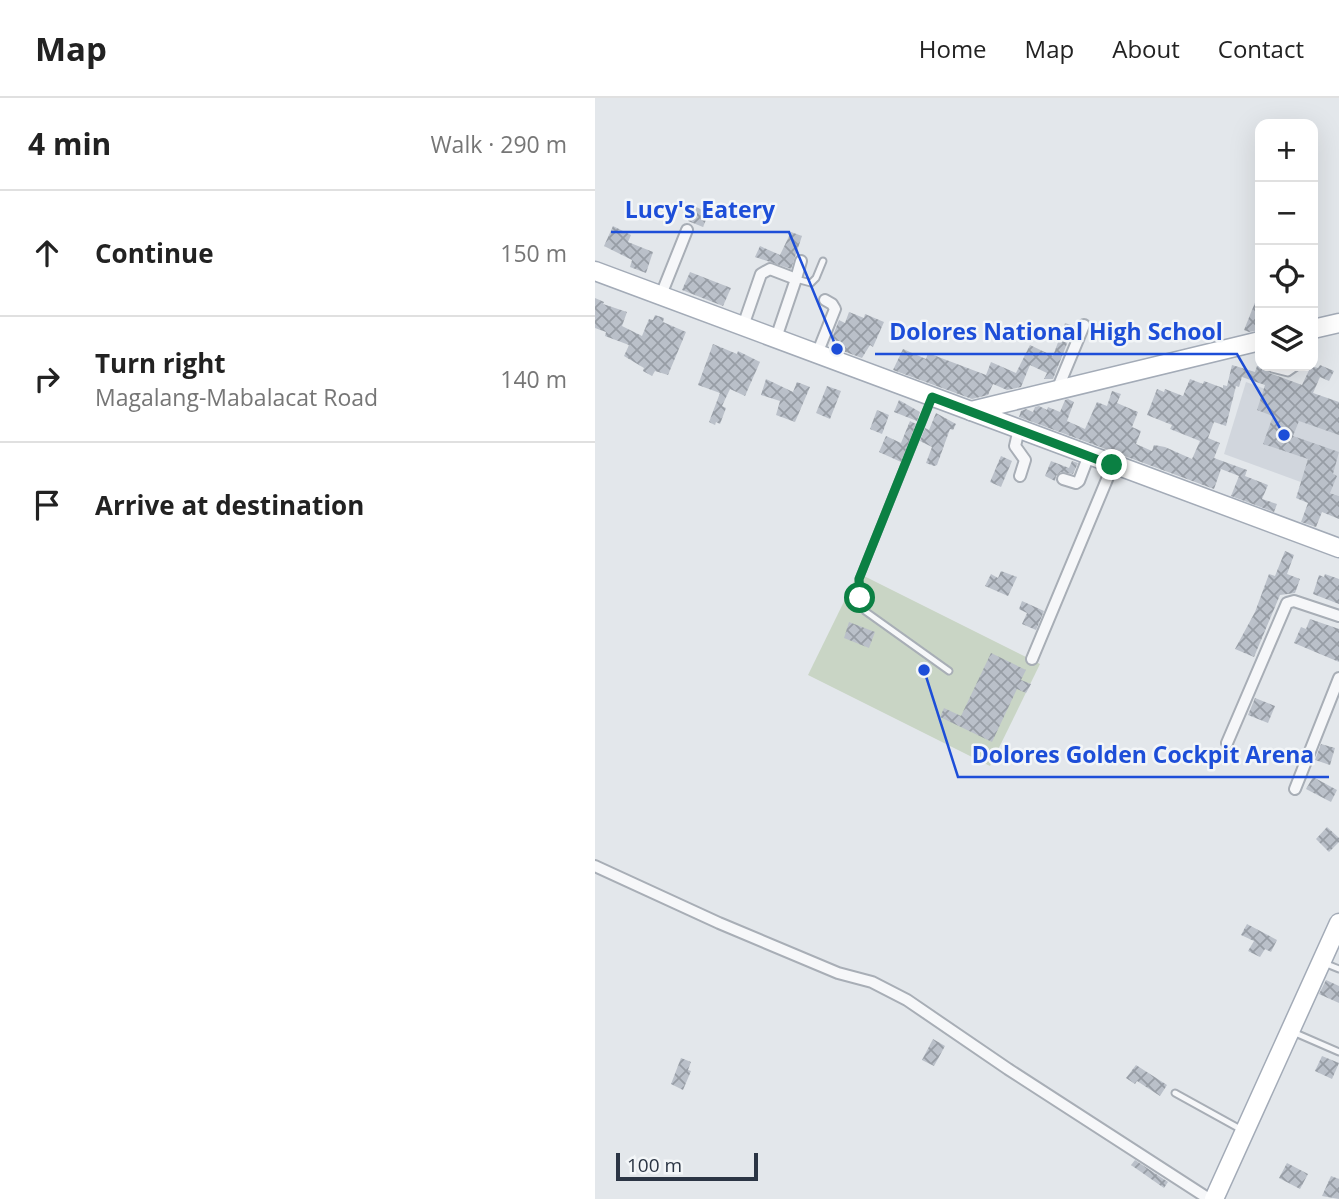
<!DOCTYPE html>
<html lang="en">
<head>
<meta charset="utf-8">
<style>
	:root { --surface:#fff; --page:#f6f6f6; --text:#222; --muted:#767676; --line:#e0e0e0 }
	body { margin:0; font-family:"Open Sans",sans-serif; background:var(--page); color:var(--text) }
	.controls { position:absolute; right:21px; top:21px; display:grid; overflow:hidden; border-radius:14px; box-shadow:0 7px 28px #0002 }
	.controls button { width:63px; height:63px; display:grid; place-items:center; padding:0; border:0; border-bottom:2px solid var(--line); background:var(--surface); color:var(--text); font:35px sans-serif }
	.scale { position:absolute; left:21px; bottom:18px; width:142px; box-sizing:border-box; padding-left:7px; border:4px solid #2b3544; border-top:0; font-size:19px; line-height:24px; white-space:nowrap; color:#2b3544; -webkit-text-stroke:5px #f3f6f8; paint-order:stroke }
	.stop { position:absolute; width:21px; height:21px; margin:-16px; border:5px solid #0b8043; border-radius:50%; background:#fff }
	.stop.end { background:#0b8043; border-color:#fff; box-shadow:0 2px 7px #0008 }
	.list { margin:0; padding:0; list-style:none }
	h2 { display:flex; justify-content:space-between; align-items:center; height:91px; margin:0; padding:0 28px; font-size:30px }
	h2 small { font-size:23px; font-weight:400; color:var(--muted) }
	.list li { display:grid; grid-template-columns:46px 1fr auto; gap:21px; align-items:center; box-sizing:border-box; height:126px; padding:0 28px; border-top:2px solid var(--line) }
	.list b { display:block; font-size:26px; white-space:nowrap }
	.list p { margin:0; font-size:23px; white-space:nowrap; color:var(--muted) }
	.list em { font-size:23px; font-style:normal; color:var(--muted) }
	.icon { flex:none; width:38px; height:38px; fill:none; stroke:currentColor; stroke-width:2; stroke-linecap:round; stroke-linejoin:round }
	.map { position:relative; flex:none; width:744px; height:1101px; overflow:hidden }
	header { display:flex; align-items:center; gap:42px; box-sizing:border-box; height:98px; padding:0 35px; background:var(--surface); border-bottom:2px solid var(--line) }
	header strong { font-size:33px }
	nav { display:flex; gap:38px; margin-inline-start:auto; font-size:24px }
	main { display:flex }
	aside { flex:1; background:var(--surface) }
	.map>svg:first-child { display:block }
	.built { fill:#d1d6dd }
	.pitch { fill:#c9d5c5 }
	.building { fill:url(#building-cross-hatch) }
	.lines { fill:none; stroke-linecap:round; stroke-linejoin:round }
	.service-casing { stroke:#a8aeb6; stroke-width:9 }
	.minor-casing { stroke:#a8aeb6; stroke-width:14 }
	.primary-casing { stroke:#a3abb7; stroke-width:21 }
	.service { stroke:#f6f7f9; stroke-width:5 }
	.minor { stroke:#f6f7f9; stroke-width:10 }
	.primary { stroke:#fff; stroke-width:18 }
	.route { stroke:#0b8043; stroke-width:9 }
	.leader { fill:none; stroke:#1d4ed8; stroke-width:2.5 }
	.callout-dot { fill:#1d4ed8; stroke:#f3f6f8; stroke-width:2.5 }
	.callout-label { font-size:23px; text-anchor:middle; font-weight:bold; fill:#1d4ed8; stroke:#f3f6f8; stroke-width:5; stroke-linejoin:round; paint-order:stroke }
</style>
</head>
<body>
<header>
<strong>Map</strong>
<nav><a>Home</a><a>Map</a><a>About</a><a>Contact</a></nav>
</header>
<main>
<aside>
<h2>4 min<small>Walk · 290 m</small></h2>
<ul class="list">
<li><svg class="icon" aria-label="ahead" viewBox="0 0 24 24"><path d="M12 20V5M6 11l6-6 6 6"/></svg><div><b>Continue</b></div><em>150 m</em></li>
<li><svg class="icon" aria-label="right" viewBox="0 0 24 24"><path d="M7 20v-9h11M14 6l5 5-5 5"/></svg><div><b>Turn right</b><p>Magalang-Mabalacat Road</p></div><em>140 m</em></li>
<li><svg class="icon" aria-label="arrive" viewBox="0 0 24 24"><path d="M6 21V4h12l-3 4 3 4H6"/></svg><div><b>Arrive at destination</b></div></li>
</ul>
</aside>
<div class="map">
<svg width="744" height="1101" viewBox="0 0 744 1101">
	<defs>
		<pattern id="building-cross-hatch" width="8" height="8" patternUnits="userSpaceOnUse" patternTransform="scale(1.75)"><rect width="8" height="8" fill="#bac0c9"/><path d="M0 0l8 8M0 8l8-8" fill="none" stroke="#979da5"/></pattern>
	</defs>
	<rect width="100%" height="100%" fill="#e3e7eb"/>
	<polygon class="built" points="651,284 744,318 744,398 629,356"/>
	<polygon class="pitch" points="263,475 445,566 395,668 213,577"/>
	<g class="building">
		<polygon points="99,108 114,115 108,129 93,123"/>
		<polygon points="18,128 36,137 33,144 58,154 51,175 35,169 37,162 9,148"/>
		<polygon points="196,134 207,138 196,171 160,159 165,148 185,157"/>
		<polygon points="95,174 136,190 128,208 87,192"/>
		<polygon points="665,192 665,214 661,224 665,226 665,229 664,232 654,234 649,232"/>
		<polygon points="0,200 9,204 8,206 32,214 27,228 47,238 54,221 58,222 60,217 69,220 68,224 91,234 73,277 60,273 57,278 48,273 49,270 29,258 34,247 10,238 11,234 0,230"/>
		<polygon points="254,214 269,220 270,216 289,224 278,249 275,247 267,260 237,249 241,242 237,240 244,222 250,225"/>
		<polygon points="470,225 479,228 458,281 449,281 452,275 435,267 426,289 412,292 398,286 393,297 377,301 298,272 308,251 331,261 333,255 391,277 396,264 421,275 435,247 458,258"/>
		<polygon points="118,246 142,256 143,253 165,264 150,298 135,291 127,308 131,310 125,326 121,324 120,327 114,324 125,295 103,287"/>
		<polygon points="637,267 660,274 662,268 673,268 674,275 707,287 716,268 723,270 725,267 739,273 734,283 725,279 718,295 744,304 744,337 704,323 698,338 744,354 738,376 742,378 735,395 744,398 744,421 727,414 721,429 706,424 713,405 701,400 713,361 668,346 678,318 662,312 670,287 647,279 644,289 641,288 631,328 619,324 613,340 625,345 619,360 652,372 650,378 673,387 667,401 682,406 679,414 636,398 644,378 626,371 619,391 424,319 426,313 431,311 438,314 440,309 444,308 452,312 453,309 465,314 470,302 473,301 479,304 472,323 490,331 502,304 512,308 517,293 526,296 522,305 543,314 537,329 546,333 541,346 557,353 559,347 570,349 597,361 605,343 575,331 577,327 552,317 562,291 569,294 570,291 588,298 595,281 608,286 609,283 628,290 628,287 632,288"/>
		<polygon points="171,281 198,294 202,284 215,289 200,324 181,317 185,303 166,297"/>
		<polygon points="232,288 246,293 235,321 221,315"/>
		<polygon points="304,302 325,314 322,323 299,314"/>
		<polygon points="282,312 294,317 287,336 275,331"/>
		<polygon points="341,315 361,326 358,332 355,331 342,367 339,368 331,365 337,349 325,343 330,330 334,332"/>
		<polygon points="315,323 321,326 306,364 284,354 291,338 306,345"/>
		<polygon points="406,358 417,363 406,389 395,384"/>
		<polygon points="456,363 474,370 477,363 483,365 478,376 466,374 461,378 460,383 450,378"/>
		<polygon points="690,453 699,457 692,476 705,481 700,495 685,497 659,559 640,551 660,514 674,476 680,478"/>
		<polygon points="406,473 422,479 413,498 390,488 396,476 403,480"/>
		<polygon points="730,476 744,481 744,506 718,496 724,477 729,479"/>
		<polygon points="427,503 449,513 441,532 427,526 432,515 424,511"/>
		<polygon points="715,521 744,531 744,564 699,545 706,529 711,531"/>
		<polygon points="254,524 280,534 274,550 249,540"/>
		<polygon points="396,555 431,572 426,582 436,586 431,595 422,591 397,644 345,619 349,610 366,618"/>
		<polygon points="660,600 680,608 673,625 653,617"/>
		<polygon points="726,646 740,650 735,667 720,662"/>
		<polygon points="718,679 742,692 736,704 711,691"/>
		<polygon points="732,729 744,740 744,744 734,754 721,741"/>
		<polygon points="652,826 682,842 676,854 670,851 665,859 653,853 659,843 646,837"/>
		<polygon points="731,882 744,888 744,905 724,896"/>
		<polygon points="338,941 350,948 339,968 327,962"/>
		<polygon points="727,958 744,965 737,981 720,973"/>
		<polygon points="86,960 96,964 93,972 96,973 88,992 76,986"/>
		<polygon points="541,967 572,987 565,998 542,983 540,986 531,980"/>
		<polygon points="540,1062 573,1084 569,1090 536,1067"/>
		<polygon points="692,1065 713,1076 705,1091 684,1080"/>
		<polygon points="736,1078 744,1081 744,1101 727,1098"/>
	</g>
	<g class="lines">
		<g class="service-casing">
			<g id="service">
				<polyline points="201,181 216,185 221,180 228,163"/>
				<polyline points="677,271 693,275 703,268"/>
				<polyline points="336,302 264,481 265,500 270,513 354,573"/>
				<polyline points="729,865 744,871"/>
				<polyline points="698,934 744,954"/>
				<polyline points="580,995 647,1032"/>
			</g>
		</g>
		<g class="minor-casing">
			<g id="minor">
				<polyline points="201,181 206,163"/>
				<polyline points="66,197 92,132"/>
				<polyline points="148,228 166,176 175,171 201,181 181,240"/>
				<polyline points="222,256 240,211 237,206 230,202"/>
				<polyline points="462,292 489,227"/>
				<polyline points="424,331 420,348 430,362 425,378"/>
				<polyline points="468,381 481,385 484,383 494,357"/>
				<polyline points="437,561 518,367"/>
				<polyline points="632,645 692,505 699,503 744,518"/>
				<polyline points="700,691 744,580"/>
				<polyline points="0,768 124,825 243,875 277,884 312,902 413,971 614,1101"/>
			</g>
		</g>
		<g class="primary-casing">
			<g id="primary">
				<polyline points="0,173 744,450"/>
				<polyline points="718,231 744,225"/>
				<polyline points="376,313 665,243"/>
				<polyline points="619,1101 744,825"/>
			</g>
		</g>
		<use href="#service" class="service"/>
		<use href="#minor" class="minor"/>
		<use href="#primary" class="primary"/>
	</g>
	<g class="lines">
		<polyline class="route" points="265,500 264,481 337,299 517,367"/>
	</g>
	<path class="leader" d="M242 251L194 134H16M689 337L642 256H280M329 572L363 679H734"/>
	<g class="callout-dot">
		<circle cx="242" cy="251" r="7"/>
		<circle cx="689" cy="337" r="7"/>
		<circle cx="329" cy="572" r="7"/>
	</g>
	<g class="callout-label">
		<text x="105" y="120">Lucy's Eatery</text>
		<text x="461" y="242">Dolores National High School</text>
		<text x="548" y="665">Dolores Golden Cockpit Arena</text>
	</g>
</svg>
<div class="controls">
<button>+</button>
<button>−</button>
<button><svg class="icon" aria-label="locate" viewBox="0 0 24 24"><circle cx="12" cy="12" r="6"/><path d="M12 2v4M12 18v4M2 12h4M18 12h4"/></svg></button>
<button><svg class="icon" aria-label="layers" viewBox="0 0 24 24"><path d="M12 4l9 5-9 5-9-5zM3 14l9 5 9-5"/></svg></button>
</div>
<div class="scale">100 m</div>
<div class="stop" style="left:265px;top:500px"></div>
<div class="stop end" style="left:517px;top:367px"></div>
</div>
</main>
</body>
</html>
